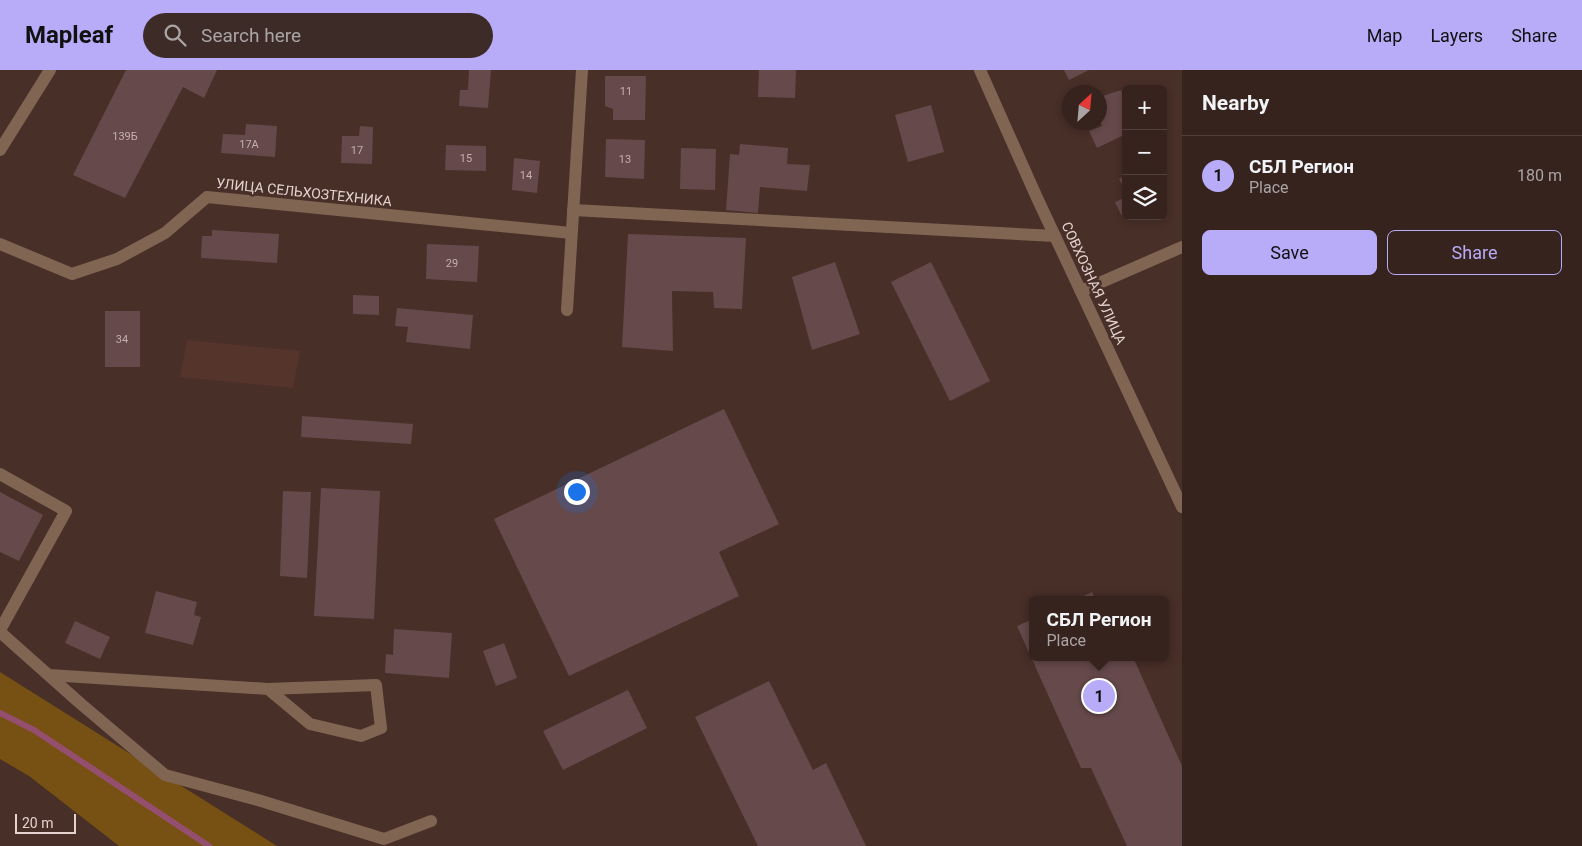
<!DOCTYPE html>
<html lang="en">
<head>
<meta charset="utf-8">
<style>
	:root { --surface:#36231e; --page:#3d2b27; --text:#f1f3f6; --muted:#aaa4a4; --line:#50403c; --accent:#b8abf7 }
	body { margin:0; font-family:Roboto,sans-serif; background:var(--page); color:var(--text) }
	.controls { position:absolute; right:15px; top:15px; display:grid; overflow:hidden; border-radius:8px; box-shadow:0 2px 8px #0003 }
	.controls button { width:45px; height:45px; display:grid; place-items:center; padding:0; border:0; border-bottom:1px solid var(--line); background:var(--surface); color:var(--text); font:25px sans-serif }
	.compass { position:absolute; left:1062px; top:15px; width:45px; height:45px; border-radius:50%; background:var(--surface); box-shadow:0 2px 8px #0003; rotate:26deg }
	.scale { position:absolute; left:15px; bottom:12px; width:61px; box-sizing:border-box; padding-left:5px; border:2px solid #e3d2ce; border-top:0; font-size:14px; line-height:18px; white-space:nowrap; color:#e3d2ce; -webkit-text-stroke:4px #482f28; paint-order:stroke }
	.you { position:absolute; left:576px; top:421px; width:18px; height:18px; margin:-12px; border:4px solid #fff; border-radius:50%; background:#1a73e8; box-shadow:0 0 0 8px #1a73e833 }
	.badge { display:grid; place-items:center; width:32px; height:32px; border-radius:50%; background:var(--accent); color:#111; font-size:16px; font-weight:700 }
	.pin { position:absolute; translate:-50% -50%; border:2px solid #fff; box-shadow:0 1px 5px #0006 }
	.popup { position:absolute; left:1029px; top:526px; width:140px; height:65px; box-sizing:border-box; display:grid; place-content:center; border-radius:8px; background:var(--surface); filter:drop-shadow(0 1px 4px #0005); font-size:16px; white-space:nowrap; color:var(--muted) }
	.popup b { font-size:19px; color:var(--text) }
	.popup::after { content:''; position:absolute; left:50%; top:100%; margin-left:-10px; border:10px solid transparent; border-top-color:var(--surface) }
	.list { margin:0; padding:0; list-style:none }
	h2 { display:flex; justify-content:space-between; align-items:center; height:65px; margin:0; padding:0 20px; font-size:21px }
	h2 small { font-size:16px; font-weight:400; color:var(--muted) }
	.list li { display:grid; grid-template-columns:32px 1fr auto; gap:15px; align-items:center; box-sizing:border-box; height:80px; padding:0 20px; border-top:1px solid var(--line) }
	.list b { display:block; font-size:19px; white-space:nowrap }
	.list p { margin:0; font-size:16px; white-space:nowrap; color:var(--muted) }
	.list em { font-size:16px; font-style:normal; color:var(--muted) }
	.actions { display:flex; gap:10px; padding:15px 20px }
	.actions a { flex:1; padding:11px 0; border:1px solid var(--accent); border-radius:8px; text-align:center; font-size:18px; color:var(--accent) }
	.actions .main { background:var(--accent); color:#111 }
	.icon { flex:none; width:28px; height:28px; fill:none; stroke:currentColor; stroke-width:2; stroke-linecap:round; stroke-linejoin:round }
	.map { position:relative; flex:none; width:1182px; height:776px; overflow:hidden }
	header { display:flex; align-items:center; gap:30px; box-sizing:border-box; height:70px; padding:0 25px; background:var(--accent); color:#111 }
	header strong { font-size:24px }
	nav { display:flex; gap:28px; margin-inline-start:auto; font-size:18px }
	.search { width:350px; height:45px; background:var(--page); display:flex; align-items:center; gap:12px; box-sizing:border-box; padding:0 18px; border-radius:28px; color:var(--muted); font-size:19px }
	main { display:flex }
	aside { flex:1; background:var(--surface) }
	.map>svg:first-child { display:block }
	.built { fill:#55342c }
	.green { fill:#765113 }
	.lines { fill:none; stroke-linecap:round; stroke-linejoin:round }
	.stream { stroke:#954f6e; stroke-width:6 }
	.building { fill:#66494b }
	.minor { stroke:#806553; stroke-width:12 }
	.labels { text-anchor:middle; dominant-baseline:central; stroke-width:5; stroke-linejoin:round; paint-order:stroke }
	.number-label { font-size:11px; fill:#c4b0ad }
	.street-label { font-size:14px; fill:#e3d2ce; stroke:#482f28 }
</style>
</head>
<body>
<header>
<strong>Mapleaf</strong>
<div class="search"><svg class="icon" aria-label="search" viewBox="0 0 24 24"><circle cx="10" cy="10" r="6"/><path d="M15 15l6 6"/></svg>Search here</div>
<nav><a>Map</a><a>Layers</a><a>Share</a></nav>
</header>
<main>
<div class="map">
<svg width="1182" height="776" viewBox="0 0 1182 776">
	<rect width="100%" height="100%" fill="#482f28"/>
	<polygon class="built" points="187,270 300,281 293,318 180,307"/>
	<polygon class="green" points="0,602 277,776 119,776 29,706 0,689"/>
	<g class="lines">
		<polyline class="stream" points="0,643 34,660 209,776"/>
	</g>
	<g class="building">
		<polygon points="126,0 217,0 204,28 183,17 125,128 73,105"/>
		<polygon points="469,0 491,0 488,38 459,36 460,20 468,20"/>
		<polygon points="759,0 796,0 795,28 758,27"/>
		<polygon points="1064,0 1089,0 1069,10"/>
		<polygon points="605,6 646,6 645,50 613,50 613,39 605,36"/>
		<polygon points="1121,20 1126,35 1126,64 1097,78 1089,61 1102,56 1100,51 1100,27"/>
		<polygon points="931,35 944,82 908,92 895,45"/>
		<polygon points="246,54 277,56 275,87 221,83 223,64 245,65"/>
		<polygon points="360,56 373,57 372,94 341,93 342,66 359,66"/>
		<polygon points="606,69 645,70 644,109 605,107"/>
		<polygon points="740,74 788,78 787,94 810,95 807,121 760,117 758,143 726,140 730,84 739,85"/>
		<polygon points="446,75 486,76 486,101 445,100"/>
		<polygon points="681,78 716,79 715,120 680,119"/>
		<polygon points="514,88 540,91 537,123 512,120"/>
		<polygon points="1126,105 1126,122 1119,109"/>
		<polygon points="1126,127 1126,142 1121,145 1115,132"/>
		<polygon points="212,160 279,164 277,193 201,188 202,166 212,166"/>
		<polygon points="628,164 746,168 742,239 714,238 713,222 672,221 673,281 622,277"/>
		<polygon points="427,174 479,176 477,212 426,209"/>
		<polygon points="835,192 860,264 812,280 792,207"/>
		<polygon points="931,192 990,311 950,331 891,212"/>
		<polygon points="353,225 379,226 379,245 353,244"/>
		<polygon points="397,238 473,245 470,279 406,272 408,257 395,256"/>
		<rect x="105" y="241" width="35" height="56"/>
		<polygon points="724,339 779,454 719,482 739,526 569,606 494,449"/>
		<polygon points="302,346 413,354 411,374 301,367"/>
		<polygon points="321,418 380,421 374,549 314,546"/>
		<polygon points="283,421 311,422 307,508 280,506"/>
		<polygon points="0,422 43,445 19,491 0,482"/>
		<polygon points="156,521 197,532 194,545 201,547 193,575 145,563"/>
		<polygon points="1092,522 1095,530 1075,530"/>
		<polygon points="1033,549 1033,587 1133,587 1182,696 1182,776 1127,776 1091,698 1081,698 1017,556"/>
		<polygon points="75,551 110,567 100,589 65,573"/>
		<polygon points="394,559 452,563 449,608 385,603 386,584 393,585"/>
		<polygon points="504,573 517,608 496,616 483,581"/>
		<polygon points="769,611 813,700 826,693 866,776 758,776 695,647"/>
		<polygon points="628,620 647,658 563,700 543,661"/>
	</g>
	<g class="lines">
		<g class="minor">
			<polyline points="980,0 1038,130 1182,437"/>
			<polyline points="0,80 50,0"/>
			<polyline points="573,140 1055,166"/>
			<polyline points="0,174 72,204 117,189 165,163 207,127 571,163"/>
			<polyline points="1081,221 1182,177"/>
			<polyline points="567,240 582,0"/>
			<polyline points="0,404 66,441 0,560"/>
			<polyline points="0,562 81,634 165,705 258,730 384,769 431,751"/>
			<polyline points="49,605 268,619 376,615 381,658 361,666 310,654 268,619"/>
		</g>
	</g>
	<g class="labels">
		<g class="number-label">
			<text x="626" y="21">11</text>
			<text x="125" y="66">139Б</text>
			<text x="249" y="74">17А</text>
			<text x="357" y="80">17</text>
			<text x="466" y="88">15</text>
			<text x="625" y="89">13</text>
			<text x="526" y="105">14</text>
			<text x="452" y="193">29</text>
			<text x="122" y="269">34</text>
		</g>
		<g class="street-label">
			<text transform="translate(304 122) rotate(6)">УЛИЦА СЕЛЬХОЗТЕХНИКА</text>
			<text transform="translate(1094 213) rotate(65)">СОВХОЗНАЯ УЛИЦА</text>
		</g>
	</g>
</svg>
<div class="controls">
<button>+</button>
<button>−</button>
<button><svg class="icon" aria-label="layers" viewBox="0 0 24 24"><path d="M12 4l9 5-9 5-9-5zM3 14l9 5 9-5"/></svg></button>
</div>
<svg class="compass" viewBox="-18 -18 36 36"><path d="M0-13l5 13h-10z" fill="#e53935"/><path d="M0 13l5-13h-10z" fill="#aaa4a4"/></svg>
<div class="scale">20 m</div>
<div class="you"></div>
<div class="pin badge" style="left:1099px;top:626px">1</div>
<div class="popup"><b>СБЛ Регион</b>Place</div>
</div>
<aside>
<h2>Nearby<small></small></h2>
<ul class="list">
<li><span class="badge">1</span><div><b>СБЛ Регион</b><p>Place</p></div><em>180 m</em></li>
</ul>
<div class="actions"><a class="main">Save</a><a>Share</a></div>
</aside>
</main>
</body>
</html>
